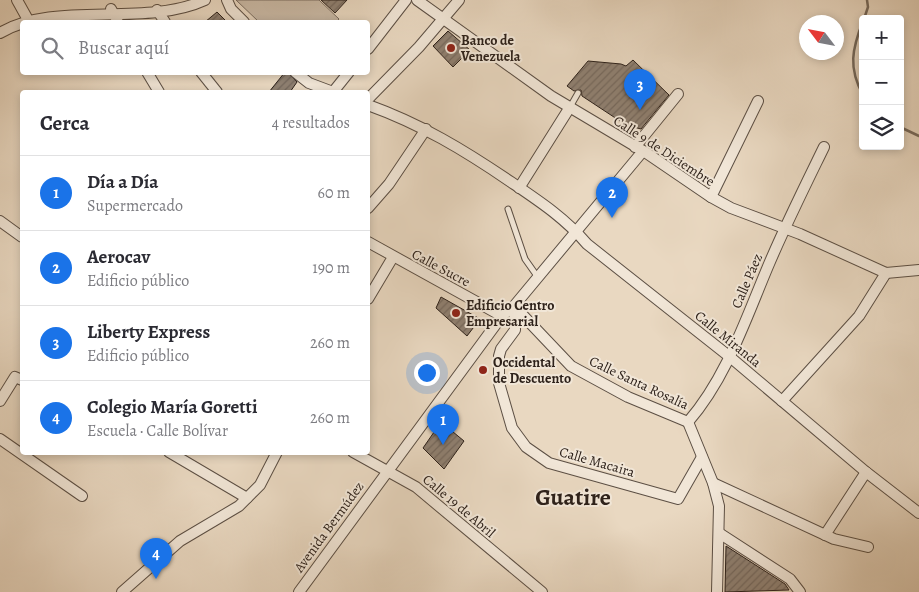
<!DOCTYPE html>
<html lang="es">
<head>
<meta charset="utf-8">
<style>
	:root { --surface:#fff; --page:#f7f7f7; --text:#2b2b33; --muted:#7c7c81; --line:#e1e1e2; --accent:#1a73e8 }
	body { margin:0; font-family:Alegreya,serif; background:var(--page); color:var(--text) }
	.controls { position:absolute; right:15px; top:15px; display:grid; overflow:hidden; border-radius:5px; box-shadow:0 2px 8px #0003 }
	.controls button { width:45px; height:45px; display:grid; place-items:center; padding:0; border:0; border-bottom:1px solid var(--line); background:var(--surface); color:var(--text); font:25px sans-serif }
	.compass { position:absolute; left:799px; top:15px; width:45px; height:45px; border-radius:50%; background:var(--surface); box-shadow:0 2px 8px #0003; rotate:302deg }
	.you { position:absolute; left:426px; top:372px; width:18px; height:18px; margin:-12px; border:4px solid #fff; border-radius:50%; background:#1a73e8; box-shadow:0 0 0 8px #1a73e833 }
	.badge { display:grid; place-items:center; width:32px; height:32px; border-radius:50%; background:var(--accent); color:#fff; font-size:16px; font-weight:700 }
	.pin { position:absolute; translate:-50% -41px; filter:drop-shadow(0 1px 2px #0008) }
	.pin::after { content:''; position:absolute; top:26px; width:18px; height:15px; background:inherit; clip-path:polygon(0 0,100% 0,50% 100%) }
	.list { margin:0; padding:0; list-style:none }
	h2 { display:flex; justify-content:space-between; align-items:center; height:65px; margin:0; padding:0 20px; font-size:21px }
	h2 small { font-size:16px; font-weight:400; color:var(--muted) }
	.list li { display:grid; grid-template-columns:32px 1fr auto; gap:15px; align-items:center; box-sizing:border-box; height:75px; padding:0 20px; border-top:1px solid var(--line) }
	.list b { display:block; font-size:19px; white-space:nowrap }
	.list p { margin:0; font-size:16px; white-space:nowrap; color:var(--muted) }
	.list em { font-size:16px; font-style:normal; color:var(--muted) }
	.icon { flex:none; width:28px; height:28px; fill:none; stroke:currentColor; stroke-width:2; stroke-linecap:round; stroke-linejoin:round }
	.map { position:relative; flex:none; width:919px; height:592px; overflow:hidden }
	.search { position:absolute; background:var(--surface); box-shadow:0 2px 8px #0003; left:20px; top:20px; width:350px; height:55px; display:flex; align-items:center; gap:12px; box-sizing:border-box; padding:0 18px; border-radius:5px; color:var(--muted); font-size:19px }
	.panel { position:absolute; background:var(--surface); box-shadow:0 2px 8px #0003; left:20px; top:90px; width:350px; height:365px; border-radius:5px }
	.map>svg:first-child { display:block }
	.park { fill:#c9b9a5; stroke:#7b6d60 }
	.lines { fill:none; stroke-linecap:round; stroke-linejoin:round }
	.stream { stroke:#776a5c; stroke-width:2.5 }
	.building { fill:url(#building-hatch); stroke:#2d211a }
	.service-casing { stroke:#5c4f44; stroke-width:7 }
	.minor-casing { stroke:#5c4f44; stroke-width:12 }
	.service { stroke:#f1e6d7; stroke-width:5 }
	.minor { stroke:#f1e6d7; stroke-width:10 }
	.poi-dot { fill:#8f2418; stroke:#f1e6d7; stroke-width:2 }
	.labels { text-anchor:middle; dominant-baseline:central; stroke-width:4; stroke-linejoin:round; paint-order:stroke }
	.poi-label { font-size:14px; font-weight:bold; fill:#2d211a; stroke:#f1e6d7; text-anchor:start }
	.street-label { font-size:14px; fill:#2d211a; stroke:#f1e6d7 }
	.town-label { font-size:24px; font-weight:bold; fill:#2d211a; stroke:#f1e6d7 }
</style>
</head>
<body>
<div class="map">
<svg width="919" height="592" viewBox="0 0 919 592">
	<defs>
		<pattern id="building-hatch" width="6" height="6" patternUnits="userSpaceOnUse" patternTransform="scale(1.25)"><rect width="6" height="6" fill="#8f8071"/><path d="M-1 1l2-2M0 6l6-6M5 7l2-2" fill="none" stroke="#75685c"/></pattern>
	</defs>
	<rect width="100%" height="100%" fill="#e9d8c1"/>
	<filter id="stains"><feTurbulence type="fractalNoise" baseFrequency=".004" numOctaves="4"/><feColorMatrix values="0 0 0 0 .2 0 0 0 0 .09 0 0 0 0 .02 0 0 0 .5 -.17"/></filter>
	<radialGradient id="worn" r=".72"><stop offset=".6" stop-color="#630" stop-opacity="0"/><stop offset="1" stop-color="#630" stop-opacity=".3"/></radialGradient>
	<polygon class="park" points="236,0 319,0 339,19 336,22 259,22"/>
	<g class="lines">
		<g class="stream">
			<polyline points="864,19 868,7 867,0"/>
			<path d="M863,21c-11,28 -15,47 0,74"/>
			<polyline points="900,127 919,136"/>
		</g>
	</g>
	<g class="building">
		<polygon points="321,0 347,0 335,13"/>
		<polygon points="217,12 227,22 205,22"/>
		<polygon points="448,31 470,50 453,67 433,46"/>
		<polygon points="633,60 669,95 641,129 626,125 582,96 581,90 574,91 567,86 588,61 621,64 626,66"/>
		<polygon points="285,72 288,72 297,82 290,92 269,92"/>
		<polygon points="441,297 480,319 467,336 436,308"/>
		<polygon points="441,422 464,441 444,469 423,448"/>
		<polygon points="726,546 785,584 789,590 725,592"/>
	</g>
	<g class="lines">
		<g class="service-casing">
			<g id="service">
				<polyline points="570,107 578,93"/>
				<polyline points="508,209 525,259 537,276"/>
			</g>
		</g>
		<g class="minor-casing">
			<g id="minor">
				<polyline points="17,0 27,18"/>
				<polyline points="227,0 231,9 244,22"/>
				<polyline points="417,0 551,96 645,152 711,197 731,208 800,234 886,273 919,270"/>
				<polyline points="111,9 118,22"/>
				<polyline points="157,10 165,22"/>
				<path d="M0,33c55,-33 144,-5 205,-33"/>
				<polyline points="368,49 406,0"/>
				<polyline points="147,72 159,92"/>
				<polyline points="201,72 217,92"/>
				<polyline points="295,72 309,83 333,92"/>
				<polyline points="333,92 349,72"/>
				<polyline points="368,99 419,47 459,0"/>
				<path d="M368,105c53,19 96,45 143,77 28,19 54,36 76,62l143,113 136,115 53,41"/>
				<polyline points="635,147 678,94"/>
				<polyline points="519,188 570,107"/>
				<polyline points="711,197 758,101"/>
				<polyline points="368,208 389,184 426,129"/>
				<polyline points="0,221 22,237"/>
				<polyline points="368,242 502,316"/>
				<polyline points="368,299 393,257"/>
				<polyline points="514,306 515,330 501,349 499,356 499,383 512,428 526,447 549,463 678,499 702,457"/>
				<polyline points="514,306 571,366 628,397 688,422"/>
				<polyline points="0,401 15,377 22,380"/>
				<polyline points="782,401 859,316 886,273"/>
				<path d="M688,422c39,-45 58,-104 81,-158 17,-40 36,-78 55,-117"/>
				<polyline points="688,422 713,483 719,506 717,592"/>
				<polyline points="0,439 82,496"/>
				<polyline points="169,452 247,498"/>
				<polyline points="353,452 416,487 542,592"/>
				<polyline points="713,483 834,539 868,547"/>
				<polyline points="719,533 790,579 800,592"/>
				<polyline points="825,535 866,472"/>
				<polyline points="122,592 180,541 239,506 260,485 277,452"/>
				<polyline points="299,592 502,316 514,306 643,151"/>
			</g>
		</g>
		<use href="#service" class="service"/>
		<use href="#minor" class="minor"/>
	</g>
	<g class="poi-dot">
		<circle cx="451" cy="48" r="5"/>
		<circle cx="456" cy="313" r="5"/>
		<circle cx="483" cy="370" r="5"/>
	</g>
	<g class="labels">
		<g class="poi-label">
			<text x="461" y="40">Banco de<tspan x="461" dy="16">Venezuela</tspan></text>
			<text x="466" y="305">Edificio Centro<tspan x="466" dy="16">Empresarial</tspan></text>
			<text x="493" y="362">Occidental<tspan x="493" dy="16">de Descuento</tspan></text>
		</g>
		<g class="street-label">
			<text transform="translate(664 151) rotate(33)">Calle 9 de Diciembre</text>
			<text transform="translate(441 268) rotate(28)">Calle Sucre</text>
			<text transform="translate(747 281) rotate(-67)">Calle Páez</text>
			<text transform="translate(728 339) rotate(39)">Calle Miranda</text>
			<text transform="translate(639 383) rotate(25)">Calle Santa Rosalía</text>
			<text transform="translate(597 462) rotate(16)">Calle Macaira</text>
			<text transform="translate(459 506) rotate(40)">Calle 19 de Abril</text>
			<text transform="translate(329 527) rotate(-54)">Avenida Bermúdez</text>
		</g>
		<g class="town-label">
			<text x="573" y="497">Guatire</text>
		</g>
	</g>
	<rect width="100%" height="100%" filter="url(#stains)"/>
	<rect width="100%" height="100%" fill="url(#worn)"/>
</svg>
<div class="controls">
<button>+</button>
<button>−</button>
<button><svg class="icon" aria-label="layers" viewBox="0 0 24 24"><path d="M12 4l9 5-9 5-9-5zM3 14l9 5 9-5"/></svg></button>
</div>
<svg class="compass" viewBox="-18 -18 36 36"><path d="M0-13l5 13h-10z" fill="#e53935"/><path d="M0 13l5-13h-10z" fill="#7c7c81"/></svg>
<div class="you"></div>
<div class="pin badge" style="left:443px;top:445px">1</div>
<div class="pin badge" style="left:612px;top:218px">2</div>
<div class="pin badge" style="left:640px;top:110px">3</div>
<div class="pin badge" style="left:156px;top:579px">4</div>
<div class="search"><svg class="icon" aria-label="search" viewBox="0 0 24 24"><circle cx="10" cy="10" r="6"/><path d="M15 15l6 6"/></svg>Buscar aquí</div>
<section class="panel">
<h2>Cerca<small>4 resultados</small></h2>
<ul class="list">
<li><span class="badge">1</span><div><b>Día a Día</b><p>Supermercado</p></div><em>60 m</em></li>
<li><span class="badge">2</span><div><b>Aerocav</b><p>Edificio público</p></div><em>190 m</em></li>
<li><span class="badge">3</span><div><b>Liberty Express</b><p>Edificio público</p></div><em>260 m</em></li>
<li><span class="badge">4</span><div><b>Colegio María Goretti</b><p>Escuela · Calle Bolívar</p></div><em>260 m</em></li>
</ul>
</section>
</div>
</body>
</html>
